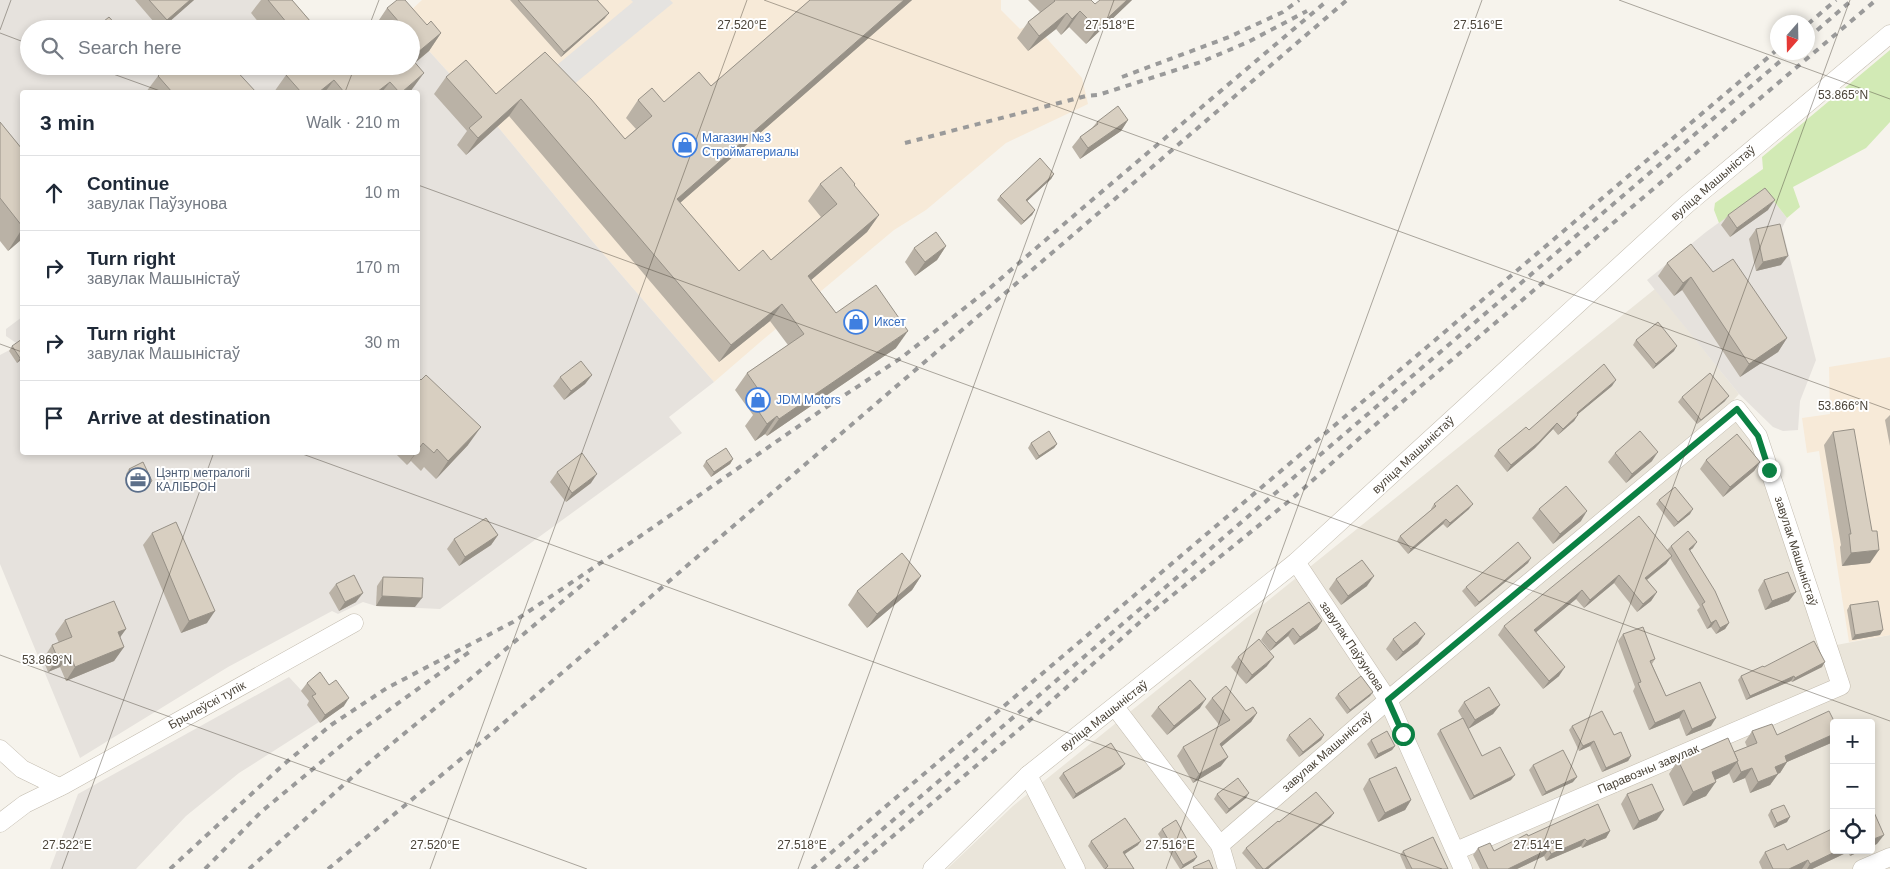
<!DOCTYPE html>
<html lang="en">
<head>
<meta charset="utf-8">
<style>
	:root { --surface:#fff; --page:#f6f6f7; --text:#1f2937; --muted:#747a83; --line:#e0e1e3 }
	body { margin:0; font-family:Helvetica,sans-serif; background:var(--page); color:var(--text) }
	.controls { position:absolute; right:15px; bottom:15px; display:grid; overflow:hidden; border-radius:5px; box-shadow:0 2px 8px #0003 }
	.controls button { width:45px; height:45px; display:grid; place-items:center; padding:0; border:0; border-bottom:1px solid var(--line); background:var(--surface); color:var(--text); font:25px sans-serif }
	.compass { position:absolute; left:1770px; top:15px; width:45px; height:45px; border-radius:50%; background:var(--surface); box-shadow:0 2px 8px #0003; rotate:200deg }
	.stop { position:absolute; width:15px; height:15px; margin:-11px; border:4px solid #0b8043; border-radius:50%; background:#fff }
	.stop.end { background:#0b8043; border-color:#fff; box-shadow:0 1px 5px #0008 }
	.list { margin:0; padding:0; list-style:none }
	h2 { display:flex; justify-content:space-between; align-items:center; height:65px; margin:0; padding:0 20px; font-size:21px }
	h2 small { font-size:16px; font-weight:400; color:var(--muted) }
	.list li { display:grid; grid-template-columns:32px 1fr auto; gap:15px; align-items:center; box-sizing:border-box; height:75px; padding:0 20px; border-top:1px solid var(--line) }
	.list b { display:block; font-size:19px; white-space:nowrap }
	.list p { margin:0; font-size:16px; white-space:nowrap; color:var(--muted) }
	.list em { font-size:16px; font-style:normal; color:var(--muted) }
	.icon { flex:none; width:28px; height:28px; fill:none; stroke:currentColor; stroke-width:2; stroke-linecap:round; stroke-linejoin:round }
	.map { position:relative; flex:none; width:1890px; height:869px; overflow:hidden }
	.search { position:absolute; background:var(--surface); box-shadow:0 2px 8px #0003; left:20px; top:20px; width:400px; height:55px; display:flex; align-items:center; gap:12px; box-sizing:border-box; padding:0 18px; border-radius:28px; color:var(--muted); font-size:19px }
	.panel { position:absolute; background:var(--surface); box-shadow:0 2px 8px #0003; left:20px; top:90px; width:400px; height:365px; border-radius:5px }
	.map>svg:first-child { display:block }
	.residential { fill:#eae5da; fill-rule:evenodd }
	.commercial { fill:#f7ead8 }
	.industrial { fill:#e6e2dd }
	.green { fill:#d2eab5 }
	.parking { fill:#e5e3e0 }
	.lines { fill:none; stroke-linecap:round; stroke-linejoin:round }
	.minor-casing { stroke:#c2bbae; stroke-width:19 }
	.minor { stroke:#fff; stroke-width:18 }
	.rail { stroke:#9a9a9a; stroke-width:4; stroke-dasharray:6 6; stroke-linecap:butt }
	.wall { fill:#bab2a6 }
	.shaded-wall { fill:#979187 }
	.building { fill:#d8cfc1; stroke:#979187 }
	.route { stroke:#0b8043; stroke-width:6 }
	.ticks { fill:none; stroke:#4b4439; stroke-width:1; stroke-opacity:0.45 }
	.labels { text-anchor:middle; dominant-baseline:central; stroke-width:4; stroke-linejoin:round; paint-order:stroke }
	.shop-label { font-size:12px; fill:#366cbe; stroke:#fff; text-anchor:start }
	.street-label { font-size:12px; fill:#4b4439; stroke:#fff }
	.service-label { font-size:12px; fill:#4e5e75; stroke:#fff; text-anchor:start }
	.ticks-label { font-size:12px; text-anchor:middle; fill:#4b4439; stroke:#fff; stroke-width:4; stroke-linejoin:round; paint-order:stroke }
</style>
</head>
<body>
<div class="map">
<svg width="1890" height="869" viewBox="0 0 1890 869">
	<rect width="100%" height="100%" fill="#f6f3ec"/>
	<path class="residential" d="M1655,289l84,105 -10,11 24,39 67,204 70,-13v234h-943l66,-63zM1834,723h37v127h-37z"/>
	<g class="commercial">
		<polygon points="422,0 1001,0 1001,10 1020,29 1034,24 1082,78 1088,104 1006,143 926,210 894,230 765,338 714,382 593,242 498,127 429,51 411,29 397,23"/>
		<polygon points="1890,357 1890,635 1849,642 1819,451 1807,453 1802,418 1830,414 1829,367"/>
	</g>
	<g class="industrial">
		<polygon points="0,0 264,0 251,13 264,29 29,29 29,66 296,66 300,71 275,92 22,92 22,191 0,164"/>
		<polygon points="429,51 498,127 593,242 714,382 669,417 682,433 440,609 376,606 363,602 338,614 332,611 228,667 80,758 0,564 0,355 19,345 6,336 6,329 22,317 22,452 418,452 418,92 410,92 411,66"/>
		<polygon points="1761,192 1773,200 1787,218 1782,228 1816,360 1800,401 1798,430 1783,431 1773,427 1739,394 1647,280 1706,232"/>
		<polygon points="289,677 301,690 314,680 331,688 344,706 239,773 186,816 136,869 50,869 78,794"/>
	</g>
	<polygon class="green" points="1890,50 1890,122 1866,148 1793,187 1800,207 1787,218 1773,200 1761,192 1719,223 1714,210 1715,203 1763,169 1762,157"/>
	<polygon class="parking" points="631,0 670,0 673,3 573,85 557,65 633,2"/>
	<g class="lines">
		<g class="minor-casing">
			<g id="minor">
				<polyline points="1296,562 1388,700 1463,869"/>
				<polyline points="1115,707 1220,845 1227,869"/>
				<polyline points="0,749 22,769 59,787"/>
				<polyline points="1028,775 1076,869"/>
				<polyline points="0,823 25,804 64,785 354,623"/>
				<polyline points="1220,845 1388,700 1737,409 1758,436 1841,686 1456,851"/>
				<polyline points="932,869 1028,775 1296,562 1686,205 1890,34"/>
				<polyline points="1862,869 1890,857"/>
			</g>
		</g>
		<use href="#minor" class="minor"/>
		<g class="rail">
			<polyline points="1808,24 1836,0"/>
			<polyline points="1808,38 1852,0"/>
			<polyline points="1122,77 1229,37 1283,12 1299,0"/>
			<polyline points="905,143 1086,96 1098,95 1201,62 1248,42 1307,11"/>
			<polyline points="170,869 283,765 331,725 387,688 513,622 639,537 819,412 901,358 990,288 1085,206 1328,0"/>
			<polyline points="205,869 261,812 354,735 472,650"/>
			<polyline points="249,869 366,765 456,691 589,579"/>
			<polyline points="328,869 479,744 1347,0"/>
			<polyline points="812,869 1778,49"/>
			<polyline points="836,869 1791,52"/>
			<polyline points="854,869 1022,727 1148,615 1294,497 1362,436 1876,0"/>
		</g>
	</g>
	<g class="wall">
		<polygon points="135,0 194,0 161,29 160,29"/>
		<polygon points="261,0 292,0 317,29 264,29 251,13"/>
		<polygon points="510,0 599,0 598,1 605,18 561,57"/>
		<polygon points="810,0 912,0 680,203 739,271 771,260 821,217 808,201 820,184 854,186 879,215 867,232 811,280 836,313 896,348 767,436 765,434 755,441 745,426 753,415 735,390 747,373 788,345 770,321 719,362 509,116 466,155 457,145 467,131 434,94 446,77 496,94 545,52 625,139 636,129 626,118 638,100 664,102 711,86"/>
		<polygon points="1028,0 1091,0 1095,4 1132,0 1086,44 1069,27 1061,35 1056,29 1028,51 1017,38 1028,22 1040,12"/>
		<polygon points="387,8 427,25 441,33 429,51 415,63 411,91 410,92 274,92 286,75 296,66 371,66 374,70 411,66 411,29 377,29 375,26"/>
		<polygon points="158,76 256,92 146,92"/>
		<polygon points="1128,120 1121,131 1080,159 1072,147 1080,137 1092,128 1097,122"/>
		<polygon points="0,122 22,149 22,239 8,251 0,241"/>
		<polygon points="1054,174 1051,179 1027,201 1035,210 1032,215 1021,225 997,200 1000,196"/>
		<polygon points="1768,210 1730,237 1721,225 1728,215"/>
		<polygon points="1756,229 1781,265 1756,271 1749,239"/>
		<polygon points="946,246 937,260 915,276 905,262 914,248"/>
		<polygon points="1667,263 1713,272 1787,338 1778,352 1740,377 1682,290 1674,296 1658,276"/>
		<polygon points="1636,340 1674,351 1653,369 1633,345"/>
		<polygon points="12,346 22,359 17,363 9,351"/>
		<polygon points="592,375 585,384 564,400 553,386 560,377"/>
		<polygon points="418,377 468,445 436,479 424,467 421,471 411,461 407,465 394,452 418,452"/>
		<polygon points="1612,386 1578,414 1574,421 1558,435 1553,429 1535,448 1507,472 1494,456 1498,450 1529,430"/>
		<polygon points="1682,397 1725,401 1697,424 1678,402"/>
		<polygon points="1890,415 1890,446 1885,420"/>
		<polygon points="1833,432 1870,563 1842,566 1840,547 1841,545 1824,445"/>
		<polygon points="1031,443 1057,444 1054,448 1036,460 1028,448"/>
		<polygon points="1615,453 1652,461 1626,483 1608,462"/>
		<polygon points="733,459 730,464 711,477 703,466 706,461"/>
		<polygon points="1706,460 1760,462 1754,471 1723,497 1700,469"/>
		<polygon points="129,469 149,486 135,492 126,474"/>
		<polygon points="557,472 591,483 566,502 550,482"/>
		<polygon points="1659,500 1690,514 1674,527 1656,504"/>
		<polygon points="1434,504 1469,509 1447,528 1443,524 1408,554 1397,541 1400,536 1431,510 1431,509"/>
		<polygon points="1539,509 1581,521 1553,544 1532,518"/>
		<polygon points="152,533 207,623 181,633 143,545"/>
		<polygon points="498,535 491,545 459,566 447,549 454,539"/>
		<polygon points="1671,546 1693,548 1690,550 1729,623 1725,629 1716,634 1711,627 1707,629 1697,610 1700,607 1670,558 1666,564 1647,580 1657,592 1651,601 1637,612 1614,583 1584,608 1576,599 1536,632 1559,676 1543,689 1498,635 1504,626 1667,550"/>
		<polygon points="1528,563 1475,607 1462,591 1466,587"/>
		<polygon points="921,576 912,590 867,628 848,605 857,591"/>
		<polygon points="383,577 415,607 376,606 377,586"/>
		<polygon points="1336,579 1367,586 1341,605 1329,589"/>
		<polygon points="1764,580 1789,601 1765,610 1758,590"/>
		<polygon points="336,584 356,602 339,611 329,593"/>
		<polygon points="1850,605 1880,635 1852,640 1847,610"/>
		<polygon points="65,620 126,629 120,637 124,647 114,661 66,681 60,667 48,672 43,659 52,645 59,643 55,634"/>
		<polygon points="1322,621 1317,629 1294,645 1288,636 1270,651 1261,640 1266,632"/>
		<polygon points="1623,634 1655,659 1652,664 1666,696 1711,726 1686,736 1679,718 1649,730 1633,691 1635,687 1618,641"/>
		<polygon points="1393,639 1418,644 1396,661 1386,649"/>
		<polygon points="1238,657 1267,666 1246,684 1231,667"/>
		<polygon points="1764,667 1822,667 1792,682 1791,681 1746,700 1738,680 1741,676"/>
		<polygon points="307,683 344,706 320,723 307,705 309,701 301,691"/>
		<polygon points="1373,692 1370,696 1347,714 1335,698 1338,694"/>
		<polygon points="1212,698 1246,711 1257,713 1251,722 1221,747 1221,766 1193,783 1177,756 1183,747 1220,726 1205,707"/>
		<polygon points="1464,702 1500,705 1493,714 1468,729 1482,756 1511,780 1470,800 1437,734 1440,730 1462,718 1458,711"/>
		<polygon points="1158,707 1200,708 1167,735 1151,716"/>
		<polygon points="1572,726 1614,735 1631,756 1628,761 1602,772 1590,746 1579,751 1569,730"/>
		<polygon points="1752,731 1831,743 1787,762 1780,773 1778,774 1770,785 1750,793 1745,778 1733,783 1729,773 1728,774 1715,780 1706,796 1683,806 1669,774 1678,760 1734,752 1747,747 1745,742"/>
		<polygon points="1289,735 1324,735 1321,740 1299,757 1286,740"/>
		<polygon points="1371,740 1395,746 1392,750 1375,759 1367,744"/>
		<polygon points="1533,765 1573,782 1542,796 1529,770"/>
		<polygon points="1121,769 1073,799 1059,778 1063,773"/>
		<polygon points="1369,779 1411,800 1405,810 1378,822 1363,789"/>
		<polygon points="1217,794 1246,798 1226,814 1214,799"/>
		<polygon points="1627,794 1657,820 1633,830 1621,804"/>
		<polygon points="1771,810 1787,822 1774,828 1768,815"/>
		<polygon points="1334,813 1330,818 1268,869 1256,869 1242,853 1246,848"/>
		<polygon points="1162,829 1194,861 1181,869 1180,869 1158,834"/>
		<polygon points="1610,831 1606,838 1582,848 1581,846 1546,861 1544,856 1517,869 1480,869 1473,855 1478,848 1494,851 1528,836"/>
		<polygon points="1091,841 1138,845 1125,854 1134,869 1104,869 1088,846"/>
		<polygon points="1787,850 1863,850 1850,856 1848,852 1812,869 1762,869 1759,862 1765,852"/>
		<polygon points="1403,851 1448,869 1406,869 1400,855"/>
	</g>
	<g class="shaded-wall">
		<polygon points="190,0 194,0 161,29 167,20"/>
		<polygon points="904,0 912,0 665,216 677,199"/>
		<polygon points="1127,0 1132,0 1086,44 1097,28"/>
		<polygon points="1080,11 1069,27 1061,35 1072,19"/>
		<polygon points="609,13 605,18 561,57 564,52"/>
		<polygon points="1067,13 1056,29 1028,51 1039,36"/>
		<polygon points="441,33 429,51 411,66 411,58"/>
		<polygon points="424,73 410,92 402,92"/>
		<polygon points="334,80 325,92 319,92"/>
		<polygon points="390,82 382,92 377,92"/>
		<polygon points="521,99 509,116 466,155 478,138"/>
		<polygon points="1128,120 1121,131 1080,159 1088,148"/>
		<polygon points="1054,174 1051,179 1023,205 1026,200"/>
		<polygon points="1775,200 1768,210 1730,237 1737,228"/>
		<polygon points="1035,210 1032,215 1021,225 1024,221"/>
		<polygon points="879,215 867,232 796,293 808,276"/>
		<polygon points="22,229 22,239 8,251"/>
		<polygon points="946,246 937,260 915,276 925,262"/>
		<polygon points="1788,256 1781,265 1756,271 1763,262"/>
		<polygon points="1691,277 1682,290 1674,296 1683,283"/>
		<polygon points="782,304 770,321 719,362 731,345"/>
		<polygon points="908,331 896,348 767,436 779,419"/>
		<polygon points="1787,338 1778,352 1740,377 1749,364"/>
		<polygon points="1677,346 1674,351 1653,369 1656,364"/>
		<polygon points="22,357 22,359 17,363 20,358"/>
		<polygon points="592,375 585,384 564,400 571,391"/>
		<polygon points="1616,380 1612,386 1572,419 1577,413"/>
		<polygon points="1729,396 1725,401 1697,424 1701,420"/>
		<polygon points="1578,415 1574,421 1558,435 1563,429"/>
		<polygon points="777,416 765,434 755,441 767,424"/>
		<polygon points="1557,423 1553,429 1535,448 1507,472 1511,465"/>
		<polygon points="481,427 468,445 436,479 448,461"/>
		<polygon points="1057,444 1054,448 1036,460 1039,456"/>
		<polygon points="416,452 417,452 407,465"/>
		<polygon points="1658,452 1652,461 1626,483 1632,474"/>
		<polygon points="733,459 730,464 711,477 714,472"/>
		<polygon points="1760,462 1754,471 1723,497 1730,487"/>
		<polygon points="597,474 591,483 566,502 572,493"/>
		<polygon points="152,481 149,486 135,492 139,487"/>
		<polygon points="1473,504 1469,509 1447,528 1450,523"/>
		<polygon points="1693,509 1690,514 1674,527 1678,522"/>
		<polygon points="1587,511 1581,521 1553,544 1560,534"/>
		<polygon points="1446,519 1443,524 1408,554 1411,549"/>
		<polygon points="498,535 491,545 459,566 465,557"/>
		<polygon points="1697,542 1693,548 1684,555 1689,549"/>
		<polygon points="1879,550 1870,563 1842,566 1851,553"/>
		<polygon points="1672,556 1666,564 1639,586 1645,578"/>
		<polygon points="1531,558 1528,563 1475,607 1479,602"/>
		<polygon points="1619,575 1614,583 1584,608 1590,600"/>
		<polygon points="921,576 912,590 867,628 877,614"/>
		<polygon points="1374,576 1367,586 1341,605 1348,596"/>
		<polygon points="1582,590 1576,599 1528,639 1534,630"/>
		<polygon points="1657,592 1651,601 1637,612 1643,604"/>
		<polygon points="1796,592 1789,601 1765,610 1772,601"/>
		<polygon points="363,593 356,602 339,611 345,602"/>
		<polygon points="382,596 422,598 415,607 376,606"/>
		<polygon points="215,611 207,623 181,633 189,621"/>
		<polygon points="1716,620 1711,627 1707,629 1711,623"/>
		<polygon points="1322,621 1317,629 1294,645 1300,637"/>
		<polygon points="1729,623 1725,629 1716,634 1720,628"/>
		<polygon points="1293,628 1288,636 1270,651 1276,643"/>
		<polygon points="126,629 116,643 118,632"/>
		<polygon points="1883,630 1880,635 1852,640 1855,635"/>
		<polygon points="1425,634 1418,644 1396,661 1403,652"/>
		<polygon points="124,647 114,661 66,681 75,667"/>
		<polygon points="70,654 60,667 48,672 58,659"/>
		<polygon points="1274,657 1267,666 1246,684 1252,675"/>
		<polygon points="1825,662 1822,667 1792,682 1795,678"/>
		<polygon points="1565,667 1559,676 1543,689 1549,681"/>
		<polygon points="1794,676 1791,681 1746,700 1750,696"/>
		<polygon points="1373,692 1370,696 1347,714 1350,710"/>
		<polygon points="349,698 344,706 320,723 325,715"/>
		<polygon points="1206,699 1200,708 1167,735 1174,726"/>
		<polygon points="1500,705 1493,714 1468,729 1475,720"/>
		<polygon points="1684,710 1679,718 1649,730 1655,723"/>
		<polygon points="1257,713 1251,722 1214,753 1220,744"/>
		<polygon points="1716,718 1711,726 1686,736 1692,729"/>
		<polygon points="1834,734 1834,739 1831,743 1787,762 1780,773 1767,777 1775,767 1785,756"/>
		<polygon points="1324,735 1321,740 1299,757 1303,752"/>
		<polygon points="1594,741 1590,746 1579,751 1583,746"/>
		<polygon points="1395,746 1392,750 1375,759 1378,754"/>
		<polygon points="1631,756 1628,761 1602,772 1606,768"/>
		<polygon points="1228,757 1221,766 1193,783 1199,774"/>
		<polygon points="1738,761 1728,774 1702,786 1712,772"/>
		<polygon points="1125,764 1121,769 1073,799 1076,794"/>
		<polygon points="1752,768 1745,778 1733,783 1741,772"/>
		<polygon points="1778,774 1770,785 1750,793 1758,782"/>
		<polygon points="1515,775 1511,780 1470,800 1474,796"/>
		<polygon points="1577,777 1573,782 1542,796 1546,792"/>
		<polygon points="1716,782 1706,796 1683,806 1693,792"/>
		<polygon points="1249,793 1246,798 1226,814 1229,809"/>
		<polygon points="1411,800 1405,810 1378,822 1385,813"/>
		<polygon points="1664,810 1657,820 1633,830 1639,821"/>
		<polygon points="1334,813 1330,818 1268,869 1265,869"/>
		<polygon points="1790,817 1787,822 1774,828 1777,823"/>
		<polygon points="1610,831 1606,838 1582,848 1587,841"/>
		<polygon points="1884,835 1877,844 1871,847 1871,840"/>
		<polygon points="1585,839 1581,846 1546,861 1551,854"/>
		<polygon points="1141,841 1138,845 1120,857 1123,852"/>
		<polygon points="1549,849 1544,856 1517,869 1508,869"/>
		<polygon points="1839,850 1849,850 1848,852 1812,869 1807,869 1810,864"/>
		<polygon points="1854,850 1863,850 1850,856"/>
		<polygon points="1197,857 1194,861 1181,869 1183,865"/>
		<polygon points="1808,860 1802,869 1789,869"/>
	</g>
	<g class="building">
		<polygon points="149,0 190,0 167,20"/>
		<polygon points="268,0 292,0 317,29 292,29"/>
		<polygon points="397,0 405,0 427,25 431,21 441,33 411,58 424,73 402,92 399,92 390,82 377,92 344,92 334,80 319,92 301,92 286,75 297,66 371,66 374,70 379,66 411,66 411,38 412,37 411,36 411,29 405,29 387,8"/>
		<polygon points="518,0 597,0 609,13 564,52"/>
		<polygon points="810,0 904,0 677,199 739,271 763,250 771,260 837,204 820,184 841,167 855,184 854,185 879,215 808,276 836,313 876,285 908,331 779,419 777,416 767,424 757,409 767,402 747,373 804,334 782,304 731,345 521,99 478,138 469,128 482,117 446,77 466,60 496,94 545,52 591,99 625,139 652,116 638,100 652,88 664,102 699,72 711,86"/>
		<polygon points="1054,0 1091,0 1095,4 1100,0 1127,0 1097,28 1080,11 1072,19 1067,13 1039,36 1028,22 1055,1"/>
		<polygon points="109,17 119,28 118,29 101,29 98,26"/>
		<polygon points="168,66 232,66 256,92 171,92 172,92 158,76"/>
		<polygon points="1118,106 1128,120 1088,148 1080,137 1098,124 1097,122"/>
		<polygon points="0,122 22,149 22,226 0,198"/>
		<polygon points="1040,158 1054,174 1026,200 1035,210 1024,221 1000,196"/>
		<polygon points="1765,188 1775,200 1737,228 1728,215"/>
		<polygon points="1780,224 1788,256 1763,262 1756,229"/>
		<polygon points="936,232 946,246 925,262 914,248"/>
		<polygon points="1691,244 1713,272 1733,259 1787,338 1749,364 1691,277 1683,283 1667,263"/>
		<polygon points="1658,322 1677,346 1656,364 1636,340"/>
		<polygon points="22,339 22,357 20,358 12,346"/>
		<polygon points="581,361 592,375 571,391 560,377"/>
		<polygon points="1604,364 1616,380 1577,413 1578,415 1563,429 1557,423 1539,442 1511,465 1498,450 1526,427 1529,430"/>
		<polygon points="1710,373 1729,396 1701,420 1682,397"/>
		<polygon points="426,375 481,427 448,461 437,449 434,453 423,443 420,447 418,445 418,377 421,380"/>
		<polygon points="1854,429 1872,531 1877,531 1879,550 1851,553 1849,534 1851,534 1833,432"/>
		<polygon points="1049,431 1057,444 1039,456 1031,443"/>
		<polygon points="1640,431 1658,452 1632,474 1615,453"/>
		<polygon points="1737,434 1760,462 1730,487 1706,460"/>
		<polygon points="726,448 733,459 714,472 706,461"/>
		<polygon points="582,453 597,474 572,493 557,472"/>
		<polygon points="143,462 152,481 139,487 129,469"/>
		<polygon points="1457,485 1473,504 1450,523 1446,519 1411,549 1400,536 1436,506 1434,504"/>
		<polygon points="1566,486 1587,511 1560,534 1539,509"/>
		<polygon points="1675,487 1693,509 1678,522 1659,500"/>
		<polygon points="1639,516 1672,556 1645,578 1657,592 1643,604 1619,575 1590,600 1582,590 1534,630 1565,667 1549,681 1504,626"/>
		<polygon points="486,518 498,535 465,557 454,539"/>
		<polygon points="176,522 215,611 189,621 152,533"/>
		<polygon points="1688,531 1697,542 1689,549 1715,591 1729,623 1720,628 1716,620 1711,623 1702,604 1705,602 1671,546"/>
		<polygon points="1518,542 1531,558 1479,602 1466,587"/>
		<polygon points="902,553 921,576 877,614 857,591"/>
		<polygon points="1362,560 1374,576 1348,596 1336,579"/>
		<polygon points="1788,572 1796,592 1772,601 1764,580"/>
		<polygon points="354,575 363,593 345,602 336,584"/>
		<polygon points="383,577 423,578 422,598 382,596"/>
		<polygon points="114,601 126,629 118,632 124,647 75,667 70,654 58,659 52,645 72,637 65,620"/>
		<polygon points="1878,601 1883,630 1855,635 1850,605"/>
		<polygon points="1309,602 1322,621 1300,637 1293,628 1276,643 1266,632"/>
		<polygon points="1415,622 1425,634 1403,652 1393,639"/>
		<polygon points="1643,627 1655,659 1650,661 1666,696 1700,682 1716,718 1692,729 1684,710 1655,723 1638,683 1641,682 1623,634"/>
		<polygon points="1259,639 1274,657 1252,675 1238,657"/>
		<polygon points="1814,641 1825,662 1795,678 1794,676 1750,696 1741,676 1763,666 1764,667"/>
		<polygon points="320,672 329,685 336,680 349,698 325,715 312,696 316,694 307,683"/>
		<polygon points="1361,676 1373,692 1350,710 1338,694"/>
		<polygon points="1190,680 1206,699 1174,726 1158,707"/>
		<polygon points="1226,686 1246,711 1253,707 1257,713 1220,744 1228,757 1199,774 1183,747 1230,720 1212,698"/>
		<polygon points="1489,687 1500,705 1475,720 1464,702"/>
		<polygon points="1602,711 1614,735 1621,732 1631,756 1606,768 1594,741 1583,746 1572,726"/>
		<polygon points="1829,711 1835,723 1834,723 1834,734 1785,756 1787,762 1775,767 1778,774 1758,782 1752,768 1741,772 1737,762 1738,761 1734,752 1757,743 1752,731 1772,724 1777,735"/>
		<polygon points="1310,718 1324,735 1303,752 1289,735"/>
		<polygon points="1463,718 1482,756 1500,747 1515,775 1474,796 1440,730"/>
		<polygon points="1387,731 1395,746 1378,754 1371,740"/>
		<polygon points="1728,738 1738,761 1712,772 1716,782 1693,792 1678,760"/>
		<polygon points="1111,743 1125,764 1076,794 1063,773"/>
		<polygon points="1563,750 1577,777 1546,792 1533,765"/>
		<polygon points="1396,767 1411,800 1385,813 1369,779"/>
		<polygon points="1238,778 1249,793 1229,809 1217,794"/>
		<polygon points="1652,784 1664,810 1639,821 1627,794"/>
		<polygon points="1316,792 1334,813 1265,869 1263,869 1246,848 1278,821 1279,822"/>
		<polygon points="1598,804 1610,831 1587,841 1585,839 1551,854 1549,849 1508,869 1488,869 1478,848 1490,843 1494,851 1527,834 1528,836"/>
		<polygon points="1784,805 1790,817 1777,823 1771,810"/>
		<polygon points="1871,810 1873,810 1884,835 1871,840"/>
		<polygon points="1125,818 1141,841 1123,852 1134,869 1105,869 1108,866 1091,841"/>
		<polygon points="1176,820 1197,857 1183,865 1162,829"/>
		<polygon points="1834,828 1834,850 1839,850 1810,864 1808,860 1789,869 1773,869 1765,852 1784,844 1787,850"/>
		<polygon points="1433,837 1448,869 1412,869 1403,851"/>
		<polygon points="1209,860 1213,869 1194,869 1193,867"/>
	</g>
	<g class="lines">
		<polyline class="route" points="1403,734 1388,700 1737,409 1758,436 1769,470"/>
	</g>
	<path class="ticks" d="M764,0l1126,410M1619,0l271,99M368,29l11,-29M0,30l11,-30M0,33l29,11M91,66l72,26M345,92l10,-26M418,185l1472,536M0,344l22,8M297,452l1145,417M0,655l587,214M62,869l152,-417M430,869l317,-869M798,869l316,-869M1166,869l316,-869M1534,869l316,-869"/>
	<defs>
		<g id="shop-ring" transform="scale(1.25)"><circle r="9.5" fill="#fff" stroke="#3f7fe0" stroke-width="1.5"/><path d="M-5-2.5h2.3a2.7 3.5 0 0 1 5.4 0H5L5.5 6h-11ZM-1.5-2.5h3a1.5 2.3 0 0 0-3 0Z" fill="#3f7fe0"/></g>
		<g id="office-ring" transform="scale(1.25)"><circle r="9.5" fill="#fff" stroke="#5c6f8a" stroke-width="1.5"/><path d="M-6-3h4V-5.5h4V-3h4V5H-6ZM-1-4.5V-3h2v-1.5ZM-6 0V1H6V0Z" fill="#5c6f8a"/></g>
	</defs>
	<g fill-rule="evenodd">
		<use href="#shop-ring" x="685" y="145"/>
		<use href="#shop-ring" x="856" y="322"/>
		<use href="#shop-ring" x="758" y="400"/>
		<use href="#office-ring" x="138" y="480"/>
	</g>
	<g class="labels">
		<g class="shop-label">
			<text x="702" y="138">Магазин №3<tspan x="702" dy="14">Стройматериалы</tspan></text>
			<text x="874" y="322">Иксет</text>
			<text x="776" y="400">JDM Motors</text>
		</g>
		<g class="street-label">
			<text transform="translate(1713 183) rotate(-41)">вуліца Машыністаў</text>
			<text transform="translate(1413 455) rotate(-43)">вуліца Машыністаў</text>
			<text transform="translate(1796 551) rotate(72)">завулак Машыністаў</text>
			<text transform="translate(1352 646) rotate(56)">завулак Паўзунова</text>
			<text transform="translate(207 705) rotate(-29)">Брылеўскі тупік</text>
			<text transform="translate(1104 716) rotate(-38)">вуліца Машыністаў</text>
			<text transform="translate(1327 752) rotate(-41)">завулак Машыністаў</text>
			<text transform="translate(1648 769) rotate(-23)">Паравозны завулак</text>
		</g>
		<g class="service-label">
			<text x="156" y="473">Цэнтр метралогіі<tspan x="156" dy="14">КАЛIБРОН</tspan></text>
		</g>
	</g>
	<g class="ticks-label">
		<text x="742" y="29">27.520°E</text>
		<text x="1110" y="29">27.518°E</text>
		<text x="1478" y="29">27.516°E</text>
		<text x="1843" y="99">53.865°N</text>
		<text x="1843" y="410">53.866°N</text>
		<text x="47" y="664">53.869°N</text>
		<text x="67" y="849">27.522°E</text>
		<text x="435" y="849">27.520°E</text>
		<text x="802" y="849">27.518°E</text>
		<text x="1170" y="849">27.516°E</text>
		<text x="1538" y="849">27.514°E</text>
	</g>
</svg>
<div class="controls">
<button>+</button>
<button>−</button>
<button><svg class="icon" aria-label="locate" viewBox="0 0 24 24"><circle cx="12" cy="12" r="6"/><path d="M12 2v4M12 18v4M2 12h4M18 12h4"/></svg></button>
</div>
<svg class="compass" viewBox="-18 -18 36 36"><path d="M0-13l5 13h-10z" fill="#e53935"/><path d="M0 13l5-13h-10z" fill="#747a83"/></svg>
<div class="stop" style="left:1403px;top:734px"></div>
<div class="stop end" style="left:1769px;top:470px"></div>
<div class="search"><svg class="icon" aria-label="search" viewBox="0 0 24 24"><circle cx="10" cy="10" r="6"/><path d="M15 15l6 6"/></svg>Search here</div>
<section class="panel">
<h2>3 min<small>Walk · 210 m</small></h2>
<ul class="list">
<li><svg class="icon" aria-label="ahead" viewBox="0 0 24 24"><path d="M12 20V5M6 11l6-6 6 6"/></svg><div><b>Continue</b><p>завулак Паўзунова</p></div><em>10 m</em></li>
<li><svg class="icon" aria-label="right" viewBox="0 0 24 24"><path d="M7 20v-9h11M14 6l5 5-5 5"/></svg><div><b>Turn right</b><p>завулак Машыністаў</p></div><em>170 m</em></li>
<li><svg class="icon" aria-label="right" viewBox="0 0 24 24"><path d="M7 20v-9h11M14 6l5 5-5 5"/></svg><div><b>Turn right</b><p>завулак Машыністаў</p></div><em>30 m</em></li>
<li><svg class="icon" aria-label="arrive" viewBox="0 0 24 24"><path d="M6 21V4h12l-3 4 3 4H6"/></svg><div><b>Arrive at destination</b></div></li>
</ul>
</section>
</div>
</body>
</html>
